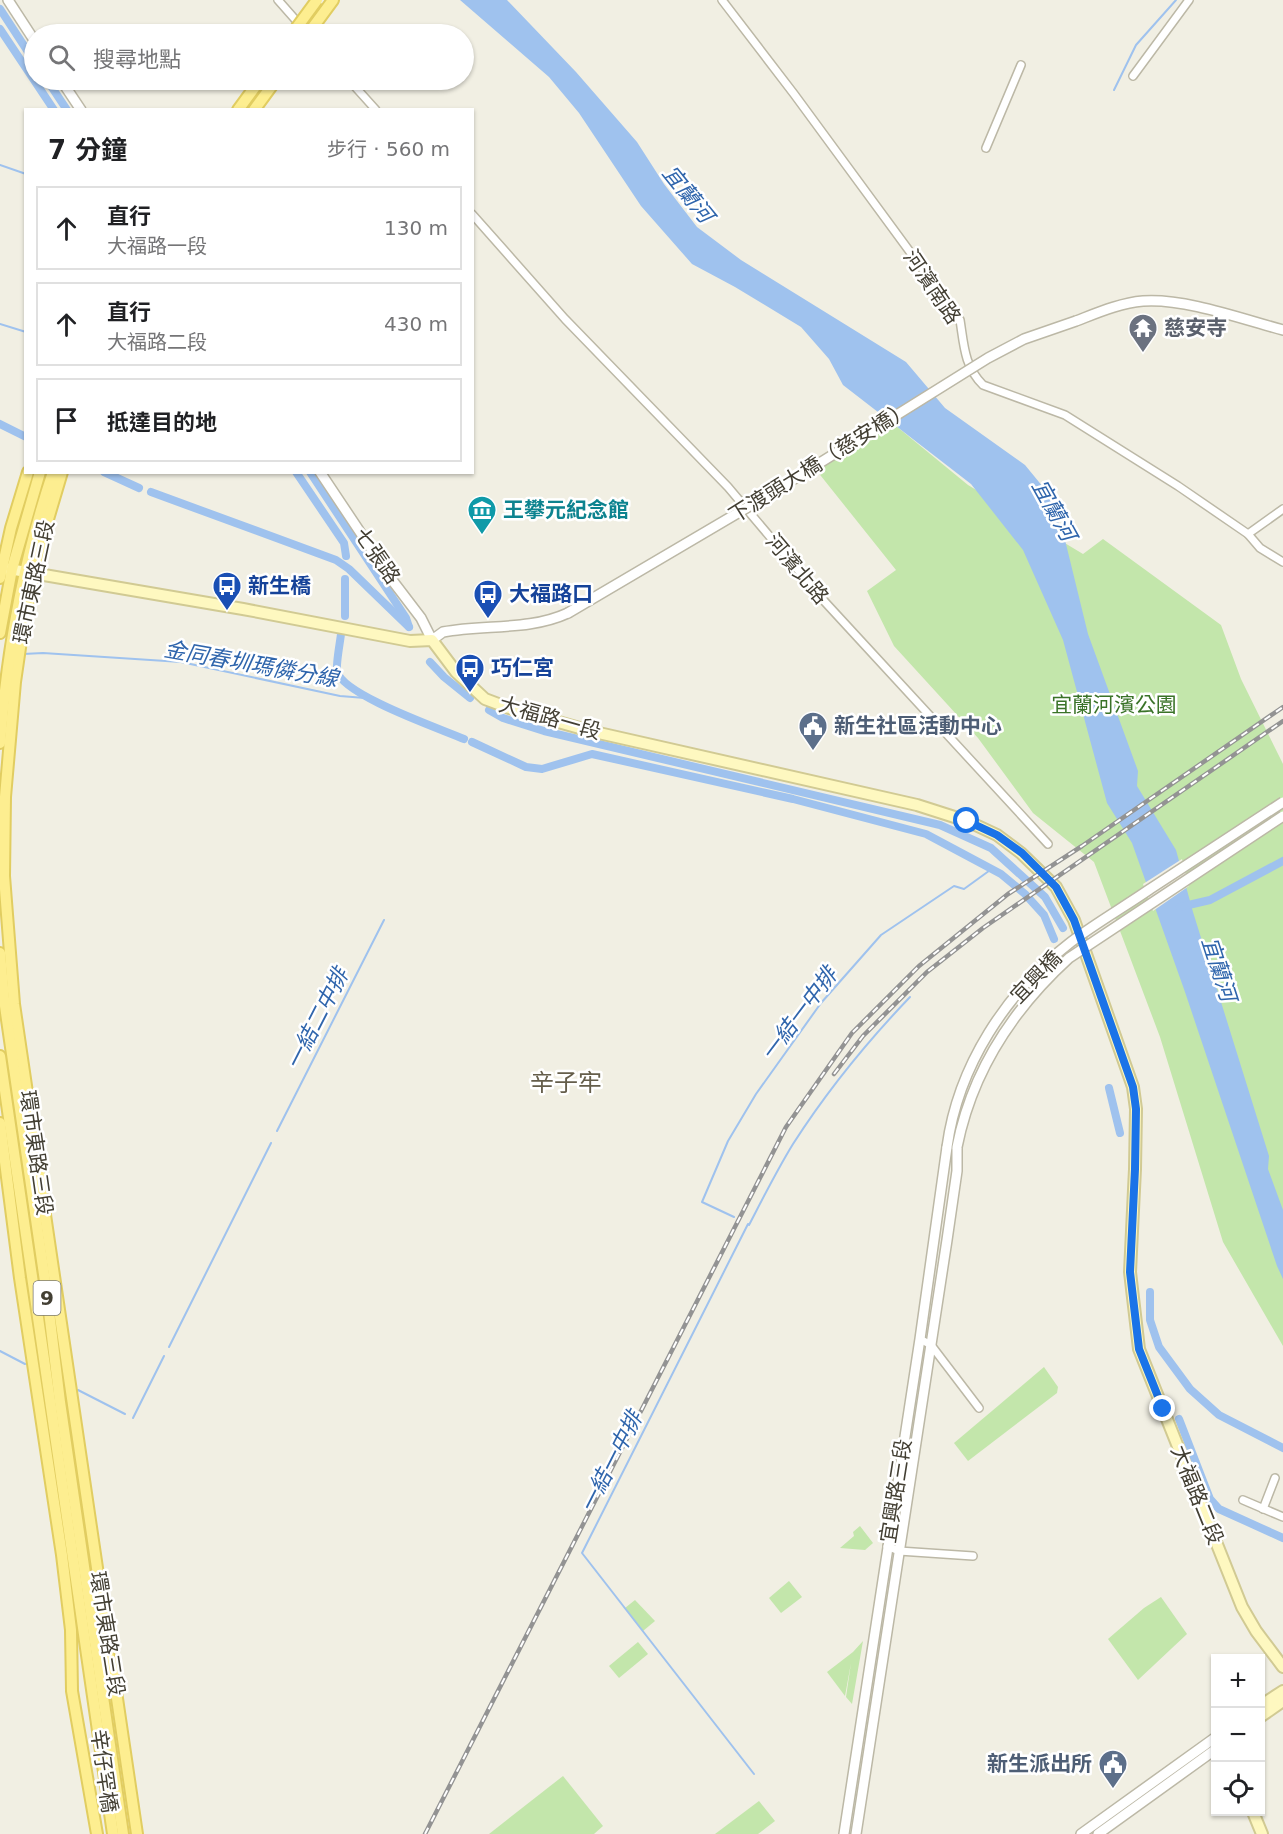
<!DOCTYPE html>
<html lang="zh-TW">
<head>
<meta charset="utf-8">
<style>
	:root { --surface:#fff; --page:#f6f6f6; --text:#202124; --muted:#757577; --line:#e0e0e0 }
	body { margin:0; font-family:"DejaVu Sans","Noto Sans TC",sans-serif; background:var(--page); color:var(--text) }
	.controls { position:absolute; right:18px; bottom:18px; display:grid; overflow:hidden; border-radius:0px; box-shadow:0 2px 4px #0004 }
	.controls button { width:54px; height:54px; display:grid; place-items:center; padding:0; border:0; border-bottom:2px solid var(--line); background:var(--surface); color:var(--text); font:30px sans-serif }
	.stop { position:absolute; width:18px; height:18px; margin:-14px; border:4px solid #1a73e8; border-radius:50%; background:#fff }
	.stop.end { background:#1a73e8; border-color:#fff; box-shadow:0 2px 6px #0008 }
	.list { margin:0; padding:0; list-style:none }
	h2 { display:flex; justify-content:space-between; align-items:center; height:78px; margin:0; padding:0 24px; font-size:26px }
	h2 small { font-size:20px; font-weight:400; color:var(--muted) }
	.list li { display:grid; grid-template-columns:39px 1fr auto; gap:18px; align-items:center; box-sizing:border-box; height:84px; margin:0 12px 12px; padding:0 12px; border:2px solid var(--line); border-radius:0px }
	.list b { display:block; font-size:22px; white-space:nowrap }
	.list p { margin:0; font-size:20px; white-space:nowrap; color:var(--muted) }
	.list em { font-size:20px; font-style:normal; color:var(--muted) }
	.icon { flex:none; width:33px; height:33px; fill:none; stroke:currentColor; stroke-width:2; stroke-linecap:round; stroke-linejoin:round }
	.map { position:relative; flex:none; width:1283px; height:1834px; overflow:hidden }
	.search { position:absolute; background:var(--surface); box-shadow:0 2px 4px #0004; left:24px; top:24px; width:450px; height:66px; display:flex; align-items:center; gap:15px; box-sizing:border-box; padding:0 21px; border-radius:33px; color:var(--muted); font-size:22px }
	.panel { position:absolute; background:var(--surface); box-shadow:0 2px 4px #0004; left:24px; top:108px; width:450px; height:366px; border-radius:0px }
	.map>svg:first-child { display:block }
	.green { fill:#c3e6ab }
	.water { fill:#9fc2ee }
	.pier { fill:#f1efe3 }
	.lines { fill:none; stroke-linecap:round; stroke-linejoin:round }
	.stream { stroke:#9fc2ee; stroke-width:2 }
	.canal { stroke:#9fc2ee; stroke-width:8 }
	.minor-casing { stroke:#bcb8a6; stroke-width:10 }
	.tertiary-casing { stroke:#bcb8a6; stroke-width:12 }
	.secondary-casing { stroke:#d1ca93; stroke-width:14 }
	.primary-casing { stroke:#e1cd61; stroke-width:14 }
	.minor { stroke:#fff; stroke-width:7 }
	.tertiary { stroke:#fff; stroke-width:9 }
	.secondary { stroke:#fef8c0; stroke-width:10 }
	.primary { stroke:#fdee90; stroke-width:10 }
	.rail-casing { stroke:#939393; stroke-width:4.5 }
	.rail { stroke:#fff; stroke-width:2; stroke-dasharray:7; stroke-linecap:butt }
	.tertiary-bridge-casing { stroke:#bcb8a6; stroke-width:12; stroke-linecap:butt }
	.primary-bridge-casing { stroke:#e1cd61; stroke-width:14; stroke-linecap:butt }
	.tertiary-bridge { stroke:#fff; stroke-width:9 }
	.primary-bridge { stroke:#fdee90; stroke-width:10 }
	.route { stroke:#1a73e8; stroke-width:8 }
	.labels { text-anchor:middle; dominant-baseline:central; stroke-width:5; stroke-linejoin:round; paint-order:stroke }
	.shield { fill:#fff; stroke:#7b7970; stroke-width:1.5 }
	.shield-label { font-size:20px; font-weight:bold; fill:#433f33 }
	.street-label { font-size:21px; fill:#433f33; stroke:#fff }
	.worship-label { font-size:21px; font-weight:bold; fill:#5b616d; stroke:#fff; text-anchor:start }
	.culture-label { font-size:21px; font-weight:bold; fill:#0d838f; stroke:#fff; text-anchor:start }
	.transit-label { font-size:21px; font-weight:bold; fill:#164399; stroke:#fff; text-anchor:start }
	.park-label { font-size:21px; fill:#3a7328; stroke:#fff }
	.service-label { font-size:21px; font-weight:bold; fill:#4e5e75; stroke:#fff; text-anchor:start }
	.water-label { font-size:22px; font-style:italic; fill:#2f65ac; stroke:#fff }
	.quarter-label { font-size:24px; fill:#655e4b; stroke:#fff }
</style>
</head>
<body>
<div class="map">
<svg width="1283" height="1834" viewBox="0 0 1283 1834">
	<rect width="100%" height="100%" fill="#f1efe3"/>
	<g class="green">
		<polygon points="890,421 968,485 1083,554 1103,539 1221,625 1241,679 1283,764 1283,1346 1223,1242 1160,1037 1094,862 1033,813 978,738 894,646 867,591 896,570 817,471"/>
		<polygon points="1044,1367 1058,1387 1057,1393 968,1461 954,1443"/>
		<polygon points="860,1526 873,1543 865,1550 840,1548 854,1536 853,1532"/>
		<polygon points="789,1581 802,1597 781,1613 769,1598"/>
		<polygon points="1161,1597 1187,1634 1138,1680 1108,1639 1144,1608"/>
		<polygon points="635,1600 655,1621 643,1631 625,1608"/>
		<polygon points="863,1641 852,1704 846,1697 851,1663 845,1696 827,1672 853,1652"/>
		<polygon points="638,1642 648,1654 619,1678 609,1666"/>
		<polygon points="563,1776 603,1826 594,1834 489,1834"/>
		<polygon points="759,1801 775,1821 758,1834 715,1834"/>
	</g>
	<polygon class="water" points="460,0 507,0 576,72 637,142 664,184 697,227 741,260 906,362 945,408 1025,465 1048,493 1066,544 1088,634 1138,771 1137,786 1176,850 1193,912 1269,1156 1268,1169 1283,1210 1283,1279 1277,1266 1185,992 1132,843 1107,803 1063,640 1023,550 971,484 843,385 829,359 801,327 735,287 692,264 641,206 579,113 549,77"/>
	<polygon class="pier" points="1182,859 1189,886 1153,911 1143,884"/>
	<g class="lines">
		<g class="stream">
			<polyline points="1114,90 1136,45 1176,0"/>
			<polyline points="0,165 26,174"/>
			<polyline points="0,324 26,332"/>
			<polyline points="23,654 43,653 181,662 340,696 365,698"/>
			<polyline points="277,1131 384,920"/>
			<polyline points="734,1217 702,1202 728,1141 756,1094 821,1003 881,935 954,886 964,889 993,868"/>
			<polyline points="748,1224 582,1553 754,1774"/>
			<path d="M749,1225c14,-27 28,-55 44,-81 34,-53 73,-101 117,-147"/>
			<polyline points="169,1347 271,1143"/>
			<polyline points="0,1351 25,1364"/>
			<polyline points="78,1390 125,1414"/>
			<polyline points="133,1418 164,1356"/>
		</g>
		<g class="canal">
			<polyline points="0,9 34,61"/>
			<polyline points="0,29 54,110"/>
			<polyline points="47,80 67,110"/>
			<polyline points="0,424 26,437"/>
			<polyline points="104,472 139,488"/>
			<polyline points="296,472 344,543 346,556"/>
			<polyline points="310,472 406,618 409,627"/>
			<polyline points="151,492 336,560 349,569 409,627"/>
			<polyline points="345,579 345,616"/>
			<path d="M341,634c-1,9 -5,29 -4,37 5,24 104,58 127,68"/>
			<polyline points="430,662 444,677 470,698"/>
			<polyline points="489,710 503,718 544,731 940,825 991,848 1045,897 1063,928"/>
			<polyline points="472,742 526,767 542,769 592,754 793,799 926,834 1001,874 1025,894 1044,915 1054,939"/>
			<polyline points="1180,907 1210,900 1283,861"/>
			<polyline points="1109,1088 1120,1133"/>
			<polyline points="1150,1292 1150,1320 1159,1347 1190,1389 1219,1415 1283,1448"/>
			<polyline points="1179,1419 1210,1499 1219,1509 1283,1538"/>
		</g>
		<g class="minor-casing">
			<g id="minor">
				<polyline points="278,0 308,34"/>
				<path d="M722,0l72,94 166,226c4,25 4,46 23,65l82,30 113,71 70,48 12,14 23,14"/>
				<polyline points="1133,76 1189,0"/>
				<polyline points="349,80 376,110"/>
				<polyline points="986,148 1021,65"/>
				<polyline points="472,214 565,319 728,487 825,602 1048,844"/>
				<polyline points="1248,534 1283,509"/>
				<polyline points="920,1339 931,1345 979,1408"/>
				<polyline points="1243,1500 1283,1517"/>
				<polyline points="1263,1509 1275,1478"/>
				<polyline points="887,1546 899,1551 973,1556"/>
			</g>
		</g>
		<g class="tertiary-casing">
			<g id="tertiary">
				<polyline points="8,0 34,40"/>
				<polyline points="61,80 81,110"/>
				<path d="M1076,321c21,-8 44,-18 67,-20 42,-3 99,18 140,29"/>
				<path d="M320,472l72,108 29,38 11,22 11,-8c42,-8 86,-1 125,-19"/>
				<polyline points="844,1834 920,1339 947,1147"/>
				<polyline points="856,1834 947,1240 957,1171 957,1147"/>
				<polyline points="1081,1834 1216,1737"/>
				<polyline points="1098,1834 1216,1749"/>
			</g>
		</g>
		<g class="secondary-casing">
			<g id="secondary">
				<polyline points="3,568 243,609 410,641 432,640 456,672 485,699 509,708 590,731 917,805 967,821 997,835 1021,853 1056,887 1074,920 1133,1087 1136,1109 1135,1169 1130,1272 1139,1349 1242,1607 1256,1631 1283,1667"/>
				<polyline points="1260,1706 1283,1691"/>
				<polyline points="1260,1717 1283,1701"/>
				<polyline points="1253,1812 1262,1834"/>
			</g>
		</g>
		<g class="primary-casing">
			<g id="primary">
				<polyline points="308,34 333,0"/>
				<polyline points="238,110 260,80"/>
				<polyline points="254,110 276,80"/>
				<polyline points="62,472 38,553 22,634 15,682 5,797 4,876 14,1004 106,1629 107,1649 114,1678 137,1834"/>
				<polyline points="0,578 11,528 28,472"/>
				<polyline points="0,633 12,569 40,472"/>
				<path d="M0,743c7,-93 23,-182 53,-271"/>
				<polyline points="0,953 4,999 47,1295 60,1402 123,1834"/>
				<polyline points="0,1056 113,1834"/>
				<polyline points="0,1123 20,1278 62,1555 71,1630 72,1691 97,1834"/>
			</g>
		</g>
		<use href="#minor" class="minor"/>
		<use href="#tertiary" class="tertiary"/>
		<use href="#secondary" class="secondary"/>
		<use href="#primary" class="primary"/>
		<g class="rail-casing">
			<g id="rail">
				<polyline points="834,1074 863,1036 927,972 983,928 1283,721"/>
				<polyline points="425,1834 786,1127 852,1033 919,966 1008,894 1082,846 1283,707"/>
			</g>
		</g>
		<use href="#rail" class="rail"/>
		<g class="tertiary-bridge-casing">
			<g id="tertiary-bridge">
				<polyline points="568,613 770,494 988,358 1024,339 1076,321"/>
				<path d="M947,1147c11,-81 59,-155 124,-205 25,-19 53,-35 79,-53 44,-29 89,-58 133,-87"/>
				<path d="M957,1147c15,-76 55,-137 112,-189l214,-142"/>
			</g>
		</g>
		<g class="primary-bridge-casing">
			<polyline id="primary-bridge" points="292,34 317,0"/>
		</g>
		<use href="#tertiary-bridge" class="tertiary-bridge"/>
		<use href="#primary-bridge" class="primary-bridge"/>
	</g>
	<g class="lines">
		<polyline class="route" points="967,821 997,835 1022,853 1056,887 1074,920 1133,1087 1136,1109 1135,1169 1130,1272 1139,1349 1163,1409"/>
	</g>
	<defs>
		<g id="temple-pin" transform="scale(1.5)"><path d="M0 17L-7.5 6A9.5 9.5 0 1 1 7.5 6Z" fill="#6b7280" stroke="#fff"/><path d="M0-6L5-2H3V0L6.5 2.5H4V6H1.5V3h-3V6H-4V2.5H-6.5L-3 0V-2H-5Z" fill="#fff"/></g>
		<g id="museum-pin" transform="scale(1.5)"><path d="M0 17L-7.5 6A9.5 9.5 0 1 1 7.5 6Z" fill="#0f9aa8" stroke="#fff"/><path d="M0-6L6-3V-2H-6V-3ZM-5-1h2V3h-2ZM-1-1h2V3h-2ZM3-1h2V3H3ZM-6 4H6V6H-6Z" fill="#fff"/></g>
		<g id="bus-pin" transform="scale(1.5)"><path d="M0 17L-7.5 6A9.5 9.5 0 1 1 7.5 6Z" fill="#1a4fb4" stroke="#fff"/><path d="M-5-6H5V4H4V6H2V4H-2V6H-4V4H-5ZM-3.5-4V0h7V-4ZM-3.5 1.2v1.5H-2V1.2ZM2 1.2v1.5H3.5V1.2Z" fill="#fff"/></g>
		<g id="civic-pin" transform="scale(1.5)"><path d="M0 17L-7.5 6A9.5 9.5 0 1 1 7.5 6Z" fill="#5c6f8a" stroke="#fff"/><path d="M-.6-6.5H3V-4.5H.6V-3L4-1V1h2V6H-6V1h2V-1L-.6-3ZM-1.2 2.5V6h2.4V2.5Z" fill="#fff"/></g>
	</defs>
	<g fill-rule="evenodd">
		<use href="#temple-pin" x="1143" y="328"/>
		<use href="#museum-pin" x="482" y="510"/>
		<use href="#bus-pin" x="227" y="586"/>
		<use href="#bus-pin" x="488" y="594"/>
		<use href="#bus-pin" x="470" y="668"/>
		<use href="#civic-pin" x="813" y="726"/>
		<use href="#civic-pin" x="1113" y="1764"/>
	</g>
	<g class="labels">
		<rect class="shield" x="33.5" y="1281" width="27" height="34" rx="4.5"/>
		<g class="shield-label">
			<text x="47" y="1298">9</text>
		</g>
		<g class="street-label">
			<text transform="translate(932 287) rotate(56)">河濱南路</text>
			<text transform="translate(820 462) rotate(-32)">下渡頭大橋（慈安橋）</text>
			<text transform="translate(377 556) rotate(55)">七張路</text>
			<text transform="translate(797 569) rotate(50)">河濱北路</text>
			<text transform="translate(34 582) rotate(-78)">環市東路三段</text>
			<text transform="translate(550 718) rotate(16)">大福路一段</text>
			<text transform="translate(1036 977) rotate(-46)">宜興橋</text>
			<text transform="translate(36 1153) rotate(82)">環市東路三段</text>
			<text transform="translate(896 1491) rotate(-81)">宜興路三段</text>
			<text transform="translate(1197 1495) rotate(68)">大福路二段</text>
			<text transform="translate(107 1634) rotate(81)">環市東路三段</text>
			<text transform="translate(104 1771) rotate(82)">辛仔罕橋</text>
		</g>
		<g class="worship-label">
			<text x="1164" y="328">慈安寺</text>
		</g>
		<g class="culture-label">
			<text x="503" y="510">王攀元紀念館</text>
		</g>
		<g class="transit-label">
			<text x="248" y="586">新生橋</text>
			<text x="509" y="594">大福路口</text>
			<text x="491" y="668">巧仁宮</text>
		</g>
		<g class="park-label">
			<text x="1114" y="705">宜蘭河濱公園</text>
		</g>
		<g class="service-label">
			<text x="834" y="726">新生社區活動中心</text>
			<text x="1092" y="1764" text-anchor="end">新生派出所</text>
		</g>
		<g class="water-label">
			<text transform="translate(688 194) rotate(51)">宜蘭河</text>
			<text transform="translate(1054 510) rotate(61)">宜蘭河</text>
			<text transform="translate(251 664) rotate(10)">金同春圳瑪僯分線</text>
			<text transform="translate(1219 969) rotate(72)">宜蘭河</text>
			<text transform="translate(799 1014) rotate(-53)">一結一中排</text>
			<text transform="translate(317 1019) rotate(-63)">一結二中排</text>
			<text transform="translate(611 1462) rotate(-63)">一結一中排</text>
		</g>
		<g class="quarter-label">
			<text x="566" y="1083">辛子牢</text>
		</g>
	</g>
</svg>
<div class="controls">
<button>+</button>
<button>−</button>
<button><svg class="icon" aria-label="locate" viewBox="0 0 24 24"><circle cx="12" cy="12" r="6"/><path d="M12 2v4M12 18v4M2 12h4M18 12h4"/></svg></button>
</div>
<div class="stop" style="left:967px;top:821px"></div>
<div class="stop end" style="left:1163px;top:1409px"></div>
<div class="search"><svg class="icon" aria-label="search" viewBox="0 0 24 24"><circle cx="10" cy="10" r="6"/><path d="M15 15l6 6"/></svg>搜尋地點</div>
<section class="panel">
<h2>7 分鐘<small>步行 · 560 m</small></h2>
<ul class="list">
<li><svg class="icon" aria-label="ahead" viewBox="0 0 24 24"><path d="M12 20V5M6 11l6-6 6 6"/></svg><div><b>直行</b><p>大福路一段</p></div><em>130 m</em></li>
<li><svg class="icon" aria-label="ahead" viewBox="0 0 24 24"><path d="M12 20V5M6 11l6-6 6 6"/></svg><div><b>直行</b><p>大福路二段</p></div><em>430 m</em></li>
<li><svg class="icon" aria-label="arrive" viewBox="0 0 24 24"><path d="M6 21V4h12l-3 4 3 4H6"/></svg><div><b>抵達目的地</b></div></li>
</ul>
</section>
</div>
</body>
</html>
